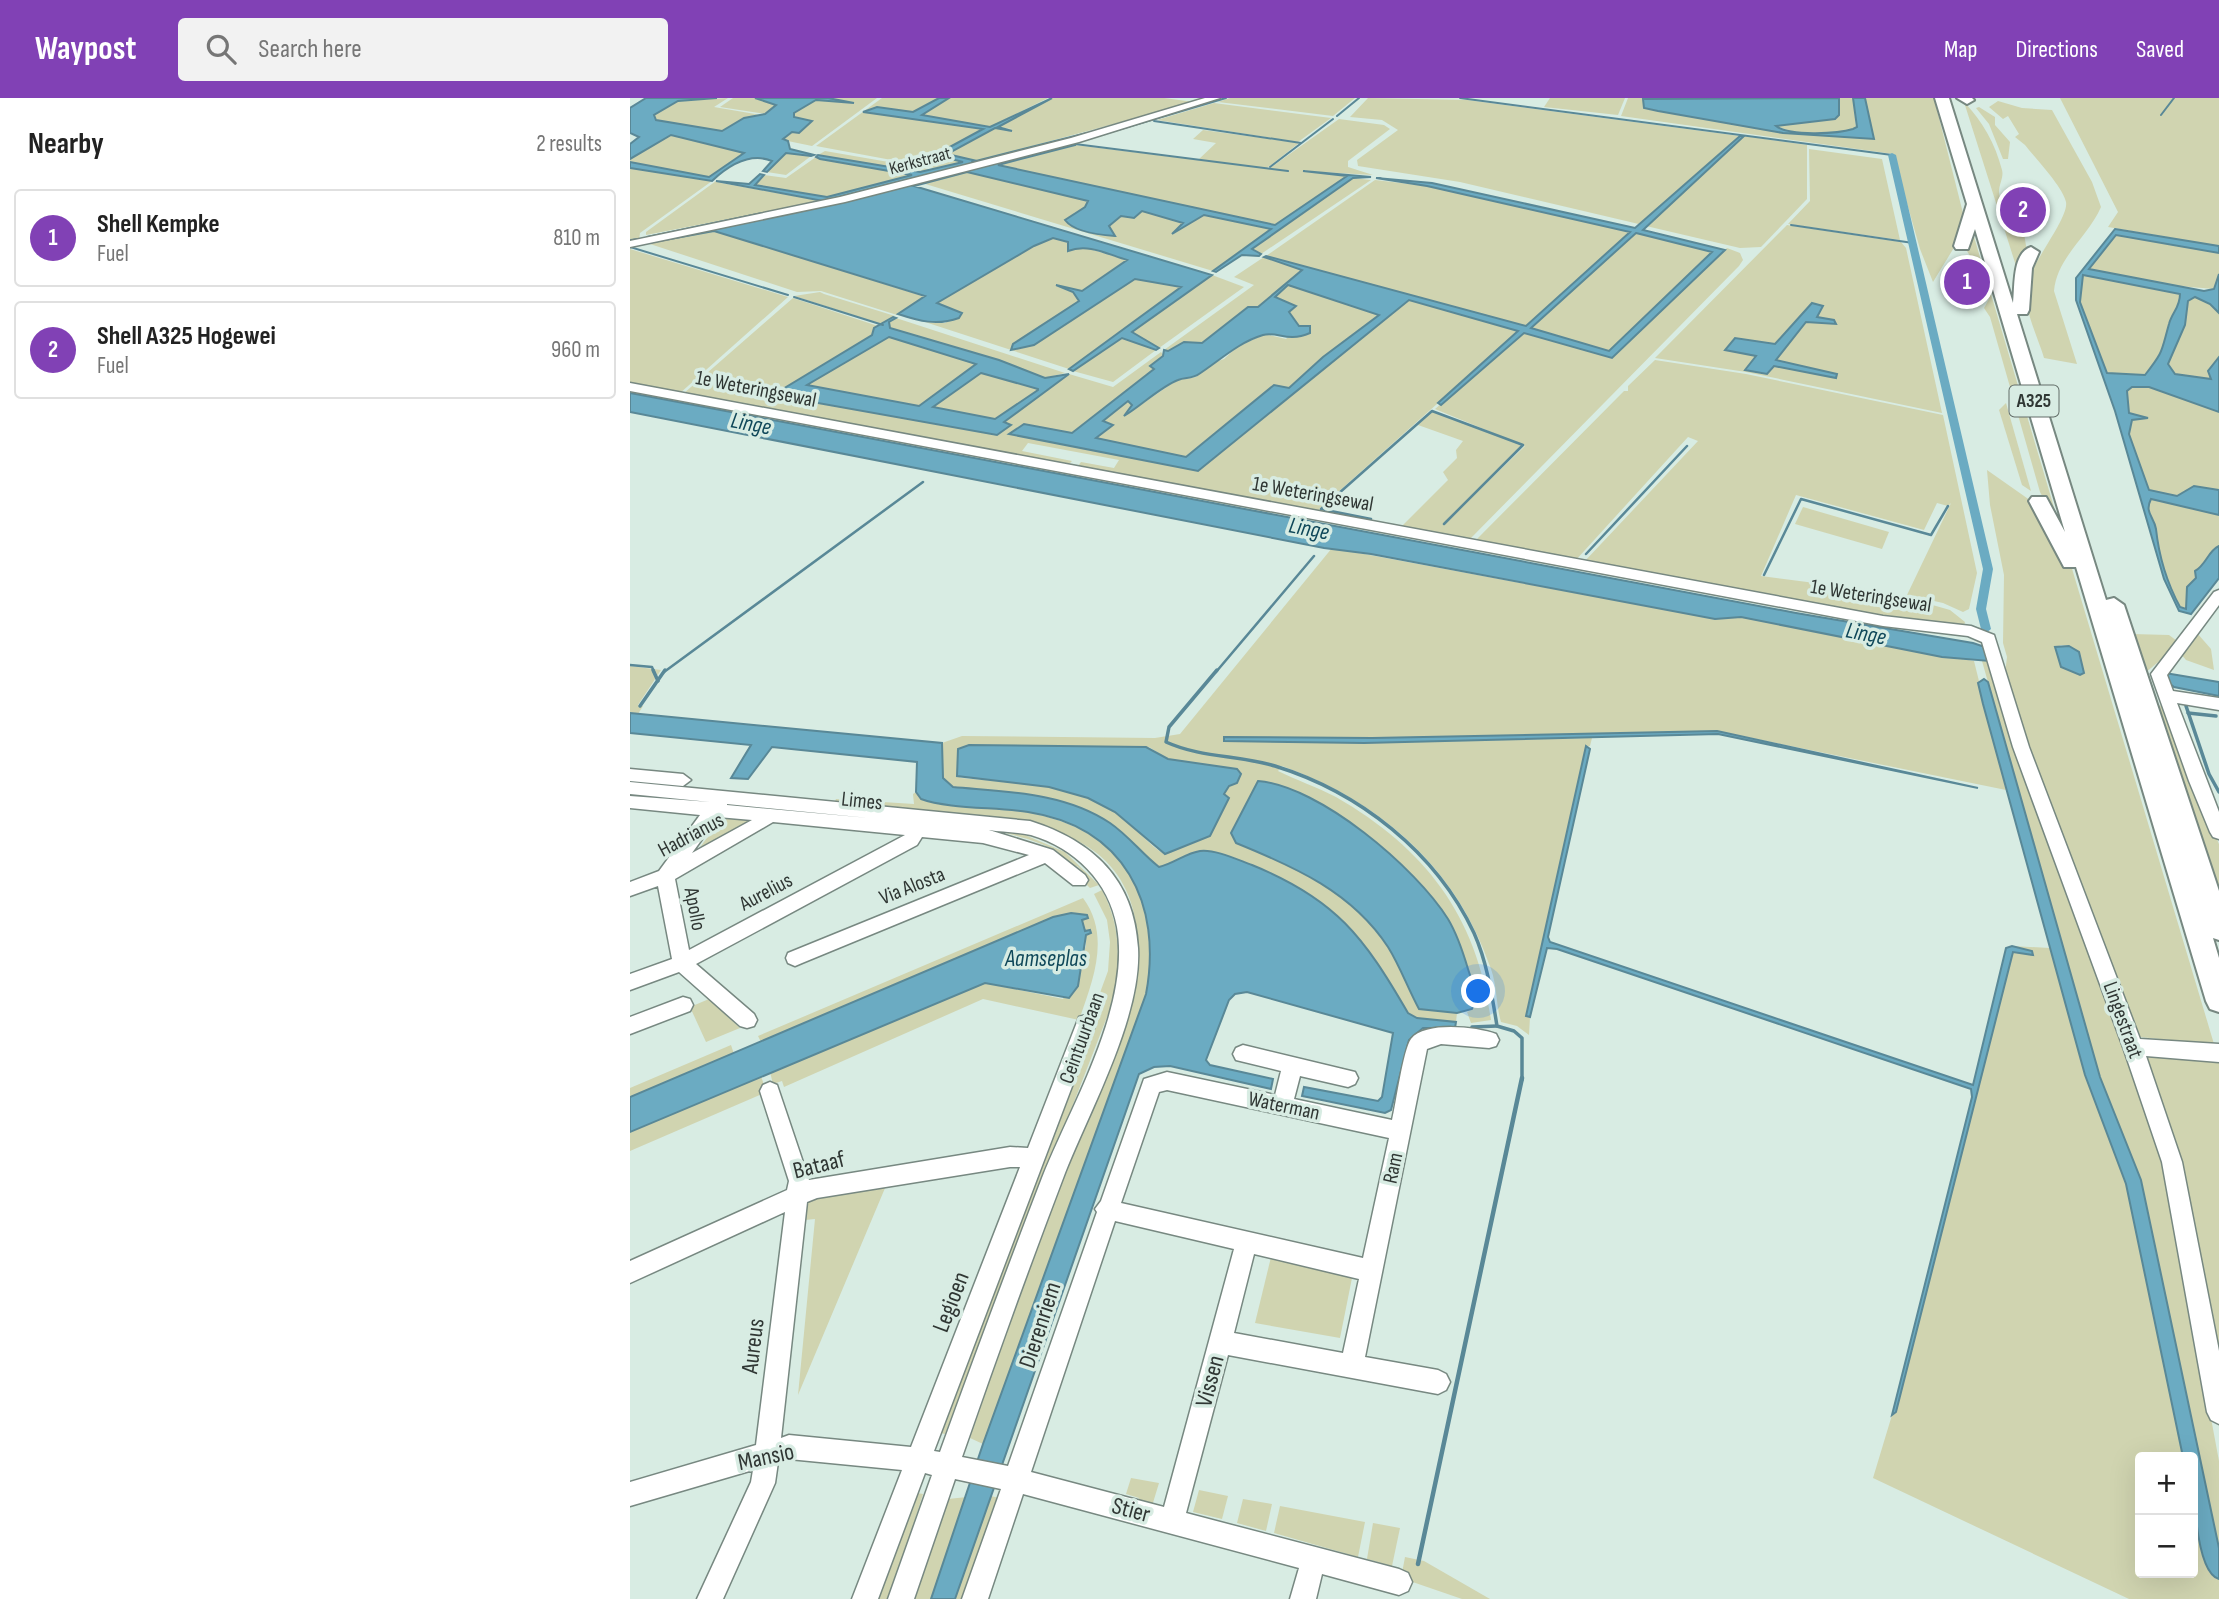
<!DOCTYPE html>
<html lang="en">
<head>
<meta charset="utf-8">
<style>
	:root { --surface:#fff; --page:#f2f2f2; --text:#222; --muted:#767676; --line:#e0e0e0; --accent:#8141b5 }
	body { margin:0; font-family:"Sofia Sans Condensed",sans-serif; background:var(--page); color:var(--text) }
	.controls { position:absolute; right:21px; bottom:21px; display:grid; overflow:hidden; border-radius:7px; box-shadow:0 7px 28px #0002 }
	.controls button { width:63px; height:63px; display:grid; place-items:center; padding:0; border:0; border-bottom:2px solid var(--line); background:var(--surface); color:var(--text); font:35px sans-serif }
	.you { position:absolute; left:849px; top:894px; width:24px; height:24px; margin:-18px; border:5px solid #fff; border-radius:50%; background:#1a73e8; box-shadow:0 0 0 10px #1a73e833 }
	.badge { display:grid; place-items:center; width:46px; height:46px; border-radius:50%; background:var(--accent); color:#fff; font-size:23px; font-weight:700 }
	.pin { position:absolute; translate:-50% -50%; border:4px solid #fff; box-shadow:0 2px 7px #0006 }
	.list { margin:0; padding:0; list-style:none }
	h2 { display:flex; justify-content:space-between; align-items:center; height:91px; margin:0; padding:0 28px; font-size:30px }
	h2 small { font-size:23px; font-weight:400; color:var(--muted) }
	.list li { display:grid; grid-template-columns:46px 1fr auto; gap:21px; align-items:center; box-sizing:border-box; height:98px; margin:0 14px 14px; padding:0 14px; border:2px solid var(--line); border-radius:7px }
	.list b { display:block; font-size:26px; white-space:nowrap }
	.list p { margin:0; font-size:23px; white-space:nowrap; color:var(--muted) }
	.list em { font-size:23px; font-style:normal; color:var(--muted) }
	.icon { flex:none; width:38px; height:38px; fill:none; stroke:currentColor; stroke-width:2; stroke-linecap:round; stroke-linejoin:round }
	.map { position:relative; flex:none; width:1589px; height:1501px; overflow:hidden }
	header { display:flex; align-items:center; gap:42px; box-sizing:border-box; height:98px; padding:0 35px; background:var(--accent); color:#fff }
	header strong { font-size:33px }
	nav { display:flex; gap:38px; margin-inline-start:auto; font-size:24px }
	.search { width:490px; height:63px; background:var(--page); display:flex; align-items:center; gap:18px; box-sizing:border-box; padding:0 24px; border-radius:7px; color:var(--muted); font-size:26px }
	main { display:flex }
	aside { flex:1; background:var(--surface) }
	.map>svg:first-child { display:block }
	.green { fill:#d0d4b0; fill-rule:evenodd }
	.water { fill:#6babc2; stroke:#598897; stroke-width:2; fill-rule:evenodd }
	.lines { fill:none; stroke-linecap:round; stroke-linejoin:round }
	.stream-far3 { stroke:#598897; stroke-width:2 }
	.stream-far2 { stroke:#598897; stroke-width:2.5 }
	.stream-far1 { stroke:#598897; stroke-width:3.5 }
	.stream { stroke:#598897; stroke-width:4.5 }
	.canal { fill:#6babc2; fill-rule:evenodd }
	.minor-casing { stroke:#778881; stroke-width:3 }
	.highway-casing { stroke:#778881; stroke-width:4 }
	.minor { fill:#fff; fill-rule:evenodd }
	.highway { fill:#fff; fill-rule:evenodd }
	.labels { text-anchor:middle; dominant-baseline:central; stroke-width:7; stroke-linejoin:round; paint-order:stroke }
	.far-street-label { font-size:18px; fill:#303734; stroke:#d8ece3 }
	.shield { fill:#d8ece3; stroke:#626d68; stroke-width:2 }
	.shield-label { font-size:19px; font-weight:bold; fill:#303734 }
	.street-label { font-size:21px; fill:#303734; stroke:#d8ece3 }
	.water-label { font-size:23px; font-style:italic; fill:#0f4759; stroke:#d8ece3 }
	.near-street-label { font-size:24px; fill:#303734; stroke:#d8ece3 }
</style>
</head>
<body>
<header>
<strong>Waypost</strong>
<div class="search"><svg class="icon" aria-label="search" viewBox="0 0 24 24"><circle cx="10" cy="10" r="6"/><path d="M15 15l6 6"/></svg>Search here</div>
<nav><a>Map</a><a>Directions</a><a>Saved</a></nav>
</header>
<main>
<aside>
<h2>Nearby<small>2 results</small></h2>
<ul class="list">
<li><span class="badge">1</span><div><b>Shell Kempke</b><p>Fuel</p></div><em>810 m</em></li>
<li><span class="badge">2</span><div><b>Shell A325 Hogewei</b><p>Fuel</p></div><em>960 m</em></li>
</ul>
</aside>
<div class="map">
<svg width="1589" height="1501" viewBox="0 0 1589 1501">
	<rect width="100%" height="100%" fill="#d8ece3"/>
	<g class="green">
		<polygon points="98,0 84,9 131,17 114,20 92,33 26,22 24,17 48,3"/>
		<polygon points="103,0 125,0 146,7 135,16 90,9"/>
		<polygon points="198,0 247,0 182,48 153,42 152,39 182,23 163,19 164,15 186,2 216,5"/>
		<polygon points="252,0 309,0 283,14 247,9 354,31 306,56 334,64 310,71 186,48"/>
		<polygon points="319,0 418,0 360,29 291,17"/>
		<polygon points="422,0 534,0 564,4 347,63 316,56 365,30 383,31 367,29"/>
		<polygon points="600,0 725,0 703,18 588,4"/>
		<polygon points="738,0 837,2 1110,38 1013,127 830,84 728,68 727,62 768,32 752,22 720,19"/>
		<polygon points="920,0 995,0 988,17 914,9"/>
		<path d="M998,0h15l1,10 14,3c72,12 144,26 215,27l-8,-40h69l31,123 -10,25 -22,36 -13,-33 -27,-95 -272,-38z"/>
		<path d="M1209,0h14l3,30c-17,6 -67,8 -80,-3l59,-6 4,-4z"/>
		<polygon points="1430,0 1589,0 1589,148 1478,129 1488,114"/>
		<path d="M1368,3l24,7 30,2 40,72 9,25c-13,30 -44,50 -47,84l23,73 -33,-6c-6,-21 -22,-51 -17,-73 4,-22 42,-67 39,-83 -3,-15 -31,-44 -41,-57l-10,-8 4,-3 -11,-18 -5,3 -14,-12z"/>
		<path d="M1334,4c19,20 31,41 38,68 2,7 -3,14 -3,22 1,16 12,27 24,35l4,25 -10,17z"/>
		<polygon points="584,5 701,20 668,44 527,22"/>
		<polygon points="1349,9 1365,19 1365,27 1380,44 1378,61 1373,61 1359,26 1346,10"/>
		<polygon points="709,21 754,27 760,31 718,63 718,69 743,77 673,73 718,78 645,127 366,67 445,47 658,73 640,70"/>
		<polygon points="573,32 669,45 637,70 568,62 586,45 563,41"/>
		<polygon points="41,37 115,55 79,79 0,64 0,61"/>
		<polygon points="1114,38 1177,47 1177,101 1131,149 1110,150 1016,128"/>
		<polygon points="1179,51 1252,61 1270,142 1158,126 1180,103"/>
		<polygon points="195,53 305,72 290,74 188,57"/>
		<polygon points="156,55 181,58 156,77 137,74"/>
		<polygon points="186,59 191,61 284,77 197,99 124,87 134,77 156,80"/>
		<polygon points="0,70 75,82 82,83 10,135 9,142 0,143"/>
		<path d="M337,74l121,29 -3,6 -11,6 -2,14c24,1 29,7 49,-12l13,3 8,-7 42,12 -11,10 31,-18 68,14 -59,42 -291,-88z"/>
		<polygon points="723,80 741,82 631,156 621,152"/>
		<polygon points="745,82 797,88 1001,134 896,228 636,158"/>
		<polygon points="86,83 91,85 192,103 16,137 16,134"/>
		<path d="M1157,127l114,17 5,6 36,165 -196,-41 -91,-14zM1182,205l8,1 -4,13 18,3 -28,2 -31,39 62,13 -1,4 -62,-12 -29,3 11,-13 -31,-6 10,-12 40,6z"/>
		<polygon points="1342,132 1431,433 1410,394 1360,219 1354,210 1359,201 1353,180 1337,153"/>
		<polygon points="84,133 296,199 267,217 191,193 167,194 20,146"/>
		<polygon points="1006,135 1083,154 979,253 900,230"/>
		<polygon points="1485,137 1589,155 1589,176 1584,191 1537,187 1459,171"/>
		<polygon points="423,140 497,162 452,193 433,189 443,194 449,203 383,246 474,200 505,181 552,189 439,271 295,224 315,225 331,214 306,206 404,148"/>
		<polygon points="1097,150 1110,155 1113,162 1109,168 841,440 836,442 770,430 818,382 813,374 827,360 826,352 833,343 788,327 802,313 892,347 813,427 895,348 805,311 894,235 982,259"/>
		<polygon points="0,151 158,199 49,296 0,286"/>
		<polygon points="634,159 673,171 628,210 618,209 572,245 554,244 538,253 534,252 624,187 604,179"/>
		<polygon points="582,177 614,189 529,250 502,234"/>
		<path d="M1453,177l98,18c-1,14 -8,19 -12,31 -8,28 -5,27 -24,51l-38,-2 -27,-71z"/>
		<polygon points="658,187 750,217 693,259 659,290 644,287 556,359 465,340 482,327 473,323 498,303 502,307 496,317 547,282 566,279 583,265 594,261 607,249 635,236 656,241 669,228 659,214 666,208 644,199"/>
		<polygon points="190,194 194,196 265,218 251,226 164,198"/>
		<polygon points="1565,199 1580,206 1589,215 1589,259 1580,271 1581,281 1545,276 1537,267 1555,227 1558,203"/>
		<polygon points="163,200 248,228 242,237 144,297 367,337 380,327 373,325 439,276 483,289 531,254 534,258 520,268 524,271 442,335 395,326 380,336 567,373 779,202 889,233 689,411 741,422 738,424 449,371 448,368 451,364 484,370 489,362 398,345 392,353 442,363 437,368 53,296"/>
		<polygon points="266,220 435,275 415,280 369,262 260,230 259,224"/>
		<polygon points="259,239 346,266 289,308 176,287"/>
		<polygon points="492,240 526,252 483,284 443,273"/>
		<polygon points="1025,262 1116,276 1313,317 1347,475 1339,511 1333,514 1313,505 1277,497 1321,405 1318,408 1307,405 1294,432 1166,397 1131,478 1216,489 1272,503 1292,504 1320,512 1335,524 1334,528 1307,528 954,464 1068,343 1058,339 945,463 845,443 994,293 998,293 998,288"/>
		<polygon points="351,275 409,291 365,321 302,309"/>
		<polygon points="1502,289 1519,289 1589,314 1589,392 1564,388 1547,398 1519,392 1499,336 1502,322 1515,320 1499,315 1497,293"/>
		<polygon points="1376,305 1401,393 1392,387 1369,312"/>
		<path d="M1357,372l47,33 36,59 144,482 -75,-7 -135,-355 3,-25 -4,-14 1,-68 -14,-70zM1431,547l8,1 10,7 5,20 -23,-6 -6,-19z"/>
		<path d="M1520,401l69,16v31l-5,3 -18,29 -10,32 -7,-3c-11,-22 -37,-85 -29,-108z"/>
		<polygon points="1173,409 1259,434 1252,451 1165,426"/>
		<path d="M702,450l383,71 26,-2 233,44 32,129 -289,-59 -345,7 -148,-1 1,4 139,2 228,-5 -2,8 -4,1 -60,268 4,2 -1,18 -12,-9 -16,-4c-5,-17 -4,-36 -10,-53 -34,-101 -111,-168 -209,-203l-4,5c18,9 39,16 58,26 90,52 141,119 155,223l-20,3 -4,-11 6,-3 3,-14 -28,-77 -212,-75c61,25 112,47 151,103 13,19 22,43 32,63l38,4 -1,9 -39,-4 -9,-5c-44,-77 -72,-114 -156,-148 -14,-5 -37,-16 -52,-14 -14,2 -27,13 -41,16 -17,-13 -30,-31 -49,-44 -46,-30 -104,-31 -157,-36l-10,-9 -1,-35 20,-7 193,2 25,-4zM339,647l180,2 19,12 69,10v14l-8,3 -5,8 5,4 -19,38 -45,18c-13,-5 -34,-32 -49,-42 -45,-30 -103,-29 -155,-34l-4,-3 1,-26z"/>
		<polygon points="1567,535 1581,551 1584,572 1556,562 1550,555"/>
		<polygon points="1502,536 1539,537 1547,543 1544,551 1515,575"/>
		<polygon points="1352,563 1359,563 1529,1042 1589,1363 1589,1450 1511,1082 1470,979"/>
		<polygon points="0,568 31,572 8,607 13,608 8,616 0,615"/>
		<polygon points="1525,607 1533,608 1548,653 1589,746 1589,802"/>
		<path d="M286,694l8,9c87,8 194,6 220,109 7,30 8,53 2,84l-163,450 -13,-6 26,-83 142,-398c3,-120 -90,-135 -186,-144 -40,-3 -79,-7 -118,-10l2,-4 78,5 -1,-10z"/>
		<path d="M198,713l190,21 47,20 34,33 -9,3 -13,-13 4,-5 -4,-4 -4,2 -17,-13 2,-3c-55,-32 -167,-31 -232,-37z"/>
		<polygon points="94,719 121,723 62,760 91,721"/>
		<path d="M472,792c19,36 18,69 12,109l-169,435 -10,-2 108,-266 -6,-2 71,-193 2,-29 -3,-22 -13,-26z"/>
		<path d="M453,800c28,38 10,82 -4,122l-96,-21 -199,88 -2,-6 -9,3 -3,-12 215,-89 78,16 23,-53v-11l4,-1v-3l-5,1 -4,-15 -10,-4 -133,53 -177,76 -3,-6z"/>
		<path d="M1382,848l38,2 35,127 41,109 57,273h-43v116h53v-68c4,17 9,69 26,74v20h-90l-256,-121 19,-63 4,-3 117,-460 19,3v-4z"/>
		<polygon points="79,901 110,930 76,944 60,909"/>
		<polygon points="101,947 104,956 0,999 0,990"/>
		<polygon points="1522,957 1589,963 1589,1267 1516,968 1517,960"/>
		<polygon points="131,978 135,990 132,996 0,1053 0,1034"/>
		<polygon points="258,1083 168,1297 185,1121 175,1122 175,1106 190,1097"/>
		<polygon points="642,1155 723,1175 710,1240 625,1225"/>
		<polygon points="501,1380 529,1385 522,1408 508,1404 509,1400 496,1396"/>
		<polygon points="569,1392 598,1398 592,1421 563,1414"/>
		<polygon points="282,1394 293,1396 260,1501 246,1501 285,1406 278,1404"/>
		<polygon points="361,1398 373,1401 339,1501 325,1501"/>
		<polygon points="337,1399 301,1501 280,1501 318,1401"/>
		<polygon points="613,1401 642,1406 636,1433 607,1425"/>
		<polygon points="650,1408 735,1424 728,1459 644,1435"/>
		<polygon points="743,1425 770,1430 762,1468 737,1461"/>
		<polygon points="775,1459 794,1463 860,1501 832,1501 771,1480"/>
	</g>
	<g class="water">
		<path d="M16,0h71l-39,3 -24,14 2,5 66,11 22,-13 21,-4 11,-9 -21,-7h73l26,5 -38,-3 -22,13v4l18,4 -13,12 -7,-1 -9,7 5,2 2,8 24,6 -3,1 -25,-3 -19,19 -4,-1 9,-10c-22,-9 -44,5 -60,20l-82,-13v-6l79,15 35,-24 -73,-18 -41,24v-15l9,-7 -9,-4v-25z"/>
		<polygon points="309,0 319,0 292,17 360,29 422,0 368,29 382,33 365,30 317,56 347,63 344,65 193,103 86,83 119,86 130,76 134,77 125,87 197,99 282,77 190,61 186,59 188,57 290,74 333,64 305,57 353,31 233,14 247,9 283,14"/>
		<path d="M1209,0v17l-4,4 -59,7c13,10 61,8 77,3l4,-2 -4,-29h12l9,41 -91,-6 -125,-22 -14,-3 -1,-9z"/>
		<path d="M1110,38h4l-101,94 82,20 -113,108 -88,-25 -83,72 -3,-2 80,-72 -109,-31 -211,171 -189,-37 15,-10 48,9 82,-64 -4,-3 13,-10 1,-6 4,1 16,-9 18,1 46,-36h10l44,-37 -38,-13 2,-1 260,70 104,-94 -203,-46 -51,-8 56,5 203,45zM1006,135l76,19 -103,99 -78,-23zM658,187l91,30 -56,42 -34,31 -15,-3 -88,72 -90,-19 17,-13 -10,-4 25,-20 4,4 -8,11c17,-10 36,-29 54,-36 7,-3 14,-1 21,-6 20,-13 40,-32 64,-39 15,-4 24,8 47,-2v-7h-11l-10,-14 7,-6 -21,-9z"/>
		<path d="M444,44l1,3 -77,20 277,60 72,-49 -44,-5 68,6 -18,1 -101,71 9,5 -2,2 -17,-1 -26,17 -3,-1 58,-42 -67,-14 -32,19 11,-11 -41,-12 -8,7 -13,-2 -12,10 6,10c-15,-1 -41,-4 -50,-16l20,-13 3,-6 -121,-29 -53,14 298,89 -80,57 27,16 -3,2 -34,-12 -49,33 -4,-2 112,-82 -46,-8 -101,66 -23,5 2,-6 66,-43 -6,-9 -17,-7 26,6 45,-31c-20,-6 -39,-17 -59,-9v-9l-15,-4 -19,8 -97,57 25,10 -3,5c-22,8 -40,3 -61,-4l27,-18 -211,-65 -66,12z"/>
		<path d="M1485,131l104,17v7l-103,-18 -27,34 115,22 10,-2 5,-15v39l-9,-9 -15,-7 -7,4 -3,24 -17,39 7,10 36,5 -3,-8 11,-14v55l-70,-25h-17l-5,4 2,22 19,5 -16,2 -3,14 20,56 28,6 17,-10 25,4v25l-68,-16c-7,14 3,17 5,30 3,28 10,52 24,78l6,2 1,-22 9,-9 -1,-7c11,-6 13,-20 24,-25v32l-28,36 -12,-3 -15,-32 -49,-168 -39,-111v-22zM1453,177l97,19c0,14 -8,18 -11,30 -8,28 -5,27 -24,51l-38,-2 -27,-71z"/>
		<polygon points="1182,205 1193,208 1187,219 1204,222 1206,226 1176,224 1146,262 1207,276 1206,280 1144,268 1137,276 1115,272 1126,258 1095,252 1105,240 1145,246"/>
		<path d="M263,219l3,1 -7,4 1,6 109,32 46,18 24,-4 -65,48 7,3 -14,10 -224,-40 99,-60 2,-7zM259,239l87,27 -57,42 -112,-21zM351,275l57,16v1l-43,29 -62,-12z"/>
		<polygon points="0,295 1166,515 1343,545 1355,549 1359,563 1312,559 1111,519 1085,521 741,456 694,450 0,314"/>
		<polygon points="1439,548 1449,554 1454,575 1450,577 1431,569 1425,549"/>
		<polygon points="1535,575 1589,584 1589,598 1544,589 1539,585"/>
		<path d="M1354,581l4,3 112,395 41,103 78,368v31c-25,-7 -26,-99 -26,-122h-10l-57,-273 -41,-109 -102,-371 -5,-21z"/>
		<path d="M0,615l312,30 1,35 10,9c53,5 111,5 157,36 19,13 32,31 49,44 14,-3 27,-14 41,-16 15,-2 38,9 52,14 84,34 112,72 156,148l9,5 39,4 -1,6h-32l-14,12 -18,70 -6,3 -83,-17 2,-9 74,14 4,-4 11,-64 -146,-41 -12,2 -6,6 -23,60 4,5 63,14 -2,10 -101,-23 -16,1 -15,7 -184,525h-24l52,-155 163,-450c17,-91 -22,-167 -118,-182 -31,-5 -80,-3 -107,-13l-5,-7 1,-30 -145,-15 -24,32 -17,-1 20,-33 -121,-12z"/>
		<polygon points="1087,633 1348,690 1088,636 734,645 594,643 594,639 742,640"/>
		<polygon points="339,647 516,649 538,661 607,671 611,676 607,685 599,688 594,696 599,700 580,738 535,756 485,714 458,700 419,689 327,678 328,651"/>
		<polygon points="956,648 960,651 918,839 920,844 1343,987 1376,850 1382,848 1402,853 1403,857 1383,854 1266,1314 1262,1317 1342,999 1341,991 927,851 917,850 900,919 896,918"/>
		<path d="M628,683c62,5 158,87 190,138 9,15 15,33 20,50 4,13 11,27 4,40l-15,4 -38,-4c-11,-20 -19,-43 -31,-62 -36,-55 -93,-80 -152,-104l-5,-10z"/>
		<polygon points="441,815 457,817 458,820 452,822 455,833 460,832 461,835 456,837 448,888 439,900 355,885 0,1034 0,999 423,819"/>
	</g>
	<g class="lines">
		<g class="stream-far3">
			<polyline points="830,0 1262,57"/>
			<polyline points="1531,17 1544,0"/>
			<polyline points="707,18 729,0"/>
			<polyline points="524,23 671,45"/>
			<polyline points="440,46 596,0"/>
			<polyline points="445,46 658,73"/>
			<polyline points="342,64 457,35"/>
			<polyline points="640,69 703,21"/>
			<polyline points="1161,127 1283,145"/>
			<polyline points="17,139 132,115"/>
			<polyline points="1,142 8,141"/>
			<polyline points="0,149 158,197"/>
			<polyline points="164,199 253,227"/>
		</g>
		<g class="stream-far2">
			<polyline points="741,421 691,411 802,313 893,347 814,426"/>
			<polyline points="956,456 1057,348"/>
			<polyline points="1134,477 1171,401 1301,437 1318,408"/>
			<polyline points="0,567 22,569 24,574"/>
			<polyline points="34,574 293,384"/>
			<polyline points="586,574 684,458"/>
		</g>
		<g class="stream-far1">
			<polyline points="23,572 28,583"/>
			<path d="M587,572l-48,57 -3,15c35,16 73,13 109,24 84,26 161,86 199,167 13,29 18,62 23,93l17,5 8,7v42"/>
			<polyline points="10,608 35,572"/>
			<polyline points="1556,608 1579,676 1589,694"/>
			<polyline points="1558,615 1586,618"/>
			<polyline points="842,929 867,928"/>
		</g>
		<polyline class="stream" points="788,1466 892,980"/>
		<polygon class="canal" points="1262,55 1266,57 1363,471 1356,511 1361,531 1356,535 1351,531 1346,511 1353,471 1258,57"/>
		<g class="minor-casing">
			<g id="minor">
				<polygon points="575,0 590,0 449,44 215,104 0,149 0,143 210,99 441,40"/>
				<polygon points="0,285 1253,518 1341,528 1364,537 1399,649 1510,941 1589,946 1589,964 1516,958 1552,1064 1589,1253 1589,1326 1581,1322 1577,1314 1532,1064 1493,949 1383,649 1352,544 1338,538 1253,528 0,293"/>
				<polygon points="1589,492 1589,507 1537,577 1543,593 1589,600 1589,612 1547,605 1589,714 1589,741 1583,739 1580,734 1559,683 1521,576 1584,494"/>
				<polygon points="0,671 53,676 61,682 53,688 0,683"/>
				<path d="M0,684l400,39c63,20 104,58 108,127 4,68 -48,162 -73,225 -36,94 -70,189 -103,284l46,9 89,-254 -2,-3 6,-8 43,-122 23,-7 108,23 6,-24 -45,-11 -3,-6 3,-6 7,-3 112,27 3,6 -3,6 -7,3 -48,-11 -6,23 98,21c4,-16 11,-70 19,-81 14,-18 66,-12 85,-5l3,6 -3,6 -7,2 -48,-4 -14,5 -62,308 73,13 8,4 4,8 -4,8 -8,4 -210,-39 -42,158 213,56 9,4 4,9 -4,9 -9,4 -77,-21 -6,25h-26l9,-31 -276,-74 -35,105h-26l39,-110 -46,-10 -41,120h-26l44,-124 -7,-2 -47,126h-26l50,-129 -113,-11 -11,3 -3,21 -52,116h-26l54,-117 2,-12 -123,36v-24l126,-37 29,-233 -155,71v-22l157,-71 2,-9 -29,-90 3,-6 7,-3 7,3 32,95 201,-33 18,1 51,-131 7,-2 7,2 3,6 -162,428 6,1c33,-91 67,-183 102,-274 29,-73 89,-171 75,-251 -8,-45 -42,-79 -86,-92 -13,-3 -29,-3 -42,-5l64,20 32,25 3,5 -3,5h-12l-28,-22 -243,100 -7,3 -7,-3 -2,-5 2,-5 241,-98 -46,-12 -61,-6 -5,8 -221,119 58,50 3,6 -3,6 -7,2 -7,-2 -61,-54 -49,18v-16l42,-15 -14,-73 -28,10v-14l29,-11 41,-56 -70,-7v-12l80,6 -80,-8zM97,707v-1l142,14zM88,719l34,3 -60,33zM143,724l132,13 -216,115 -14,-71zM537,992l222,48 -26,120 -242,-55 38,-111zM380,1069h10l-109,280 -122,-12 -8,3 26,-236 10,-4zM485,1123l119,28 -70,258 -133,-35zM624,1156l105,25 -16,74 -109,-20z"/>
				<polygon points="53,899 60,901 63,907 60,913 0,936 0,919"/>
			</g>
		</g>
		<g class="highway-casing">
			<g id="highway">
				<path d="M1305,0h14l64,205c2,-16 -1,-50 18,-56l8,5 -7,16 -3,42 -2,4h-10l89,286 8,-2 10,7 95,286v49l-6,-2 6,20v54l-9,-3 -4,-8 -130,-434h-12l-35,-66 3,-4h14l19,35 -90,-303 -7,20h-12l-2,-3 13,-42z"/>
				<polygon points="1327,0 1342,0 1344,2 1337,6"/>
			</g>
		</g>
		<use href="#minor" class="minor"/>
		<use href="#highway" class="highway"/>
	</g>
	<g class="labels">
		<g class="far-street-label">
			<text transform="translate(290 63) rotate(-15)">Kerkstraat</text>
		</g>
		<rect class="shield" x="1379.5" y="287.5" width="49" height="31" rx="5"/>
		<g class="shield-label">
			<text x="1404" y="303">A325</text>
		</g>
		<g class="street-label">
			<text transform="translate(126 291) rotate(11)">1e Weteringsewal</text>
			<text transform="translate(683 396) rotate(10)">1e Weteringsewal</text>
			<text transform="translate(1241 498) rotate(9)">1e Weteringsewal</text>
			<text transform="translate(232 703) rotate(6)">Limes</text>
			<text transform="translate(61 737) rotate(-28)">Hadrianus</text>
			<text transform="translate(282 788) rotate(-22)">Via Alosta</text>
			<text transform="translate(136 794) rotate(-28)">Aurelius</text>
			<text transform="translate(65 811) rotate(79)">Apollo</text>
			<text transform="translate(1493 922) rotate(70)">Lingestraat</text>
			<text transform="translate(452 940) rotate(-70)">Ceintuurbaan</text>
			<text transform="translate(654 1008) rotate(12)">Waterman</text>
			<text transform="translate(763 1070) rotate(-78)">Ram</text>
		</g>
		<g class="water-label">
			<text transform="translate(121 326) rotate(11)">Linge</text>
			<text transform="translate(679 431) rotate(11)">Linge</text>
			<text transform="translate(1236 536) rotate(11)">Linge</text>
			<text x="416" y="861">Aamseplas</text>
		</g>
		<g class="near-street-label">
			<text transform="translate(189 1067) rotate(-14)">Bataaf</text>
			<text transform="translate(321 1204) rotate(-69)">Legioen</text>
			<text transform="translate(410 1227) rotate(-72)">Dierenriem</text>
			<text transform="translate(123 1248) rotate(-83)">Aureus</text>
			<text transform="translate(580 1283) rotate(-75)">Vissen</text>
			<text transform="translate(136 1359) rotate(-12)">Mansio</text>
			<text transform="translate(501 1412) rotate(15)">Stier</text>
		</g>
	</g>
</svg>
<div class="controls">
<button>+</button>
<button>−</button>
</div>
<div class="you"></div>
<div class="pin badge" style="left:1337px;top:184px">1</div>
<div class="pin badge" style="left:1393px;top:112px">2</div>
</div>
</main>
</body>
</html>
